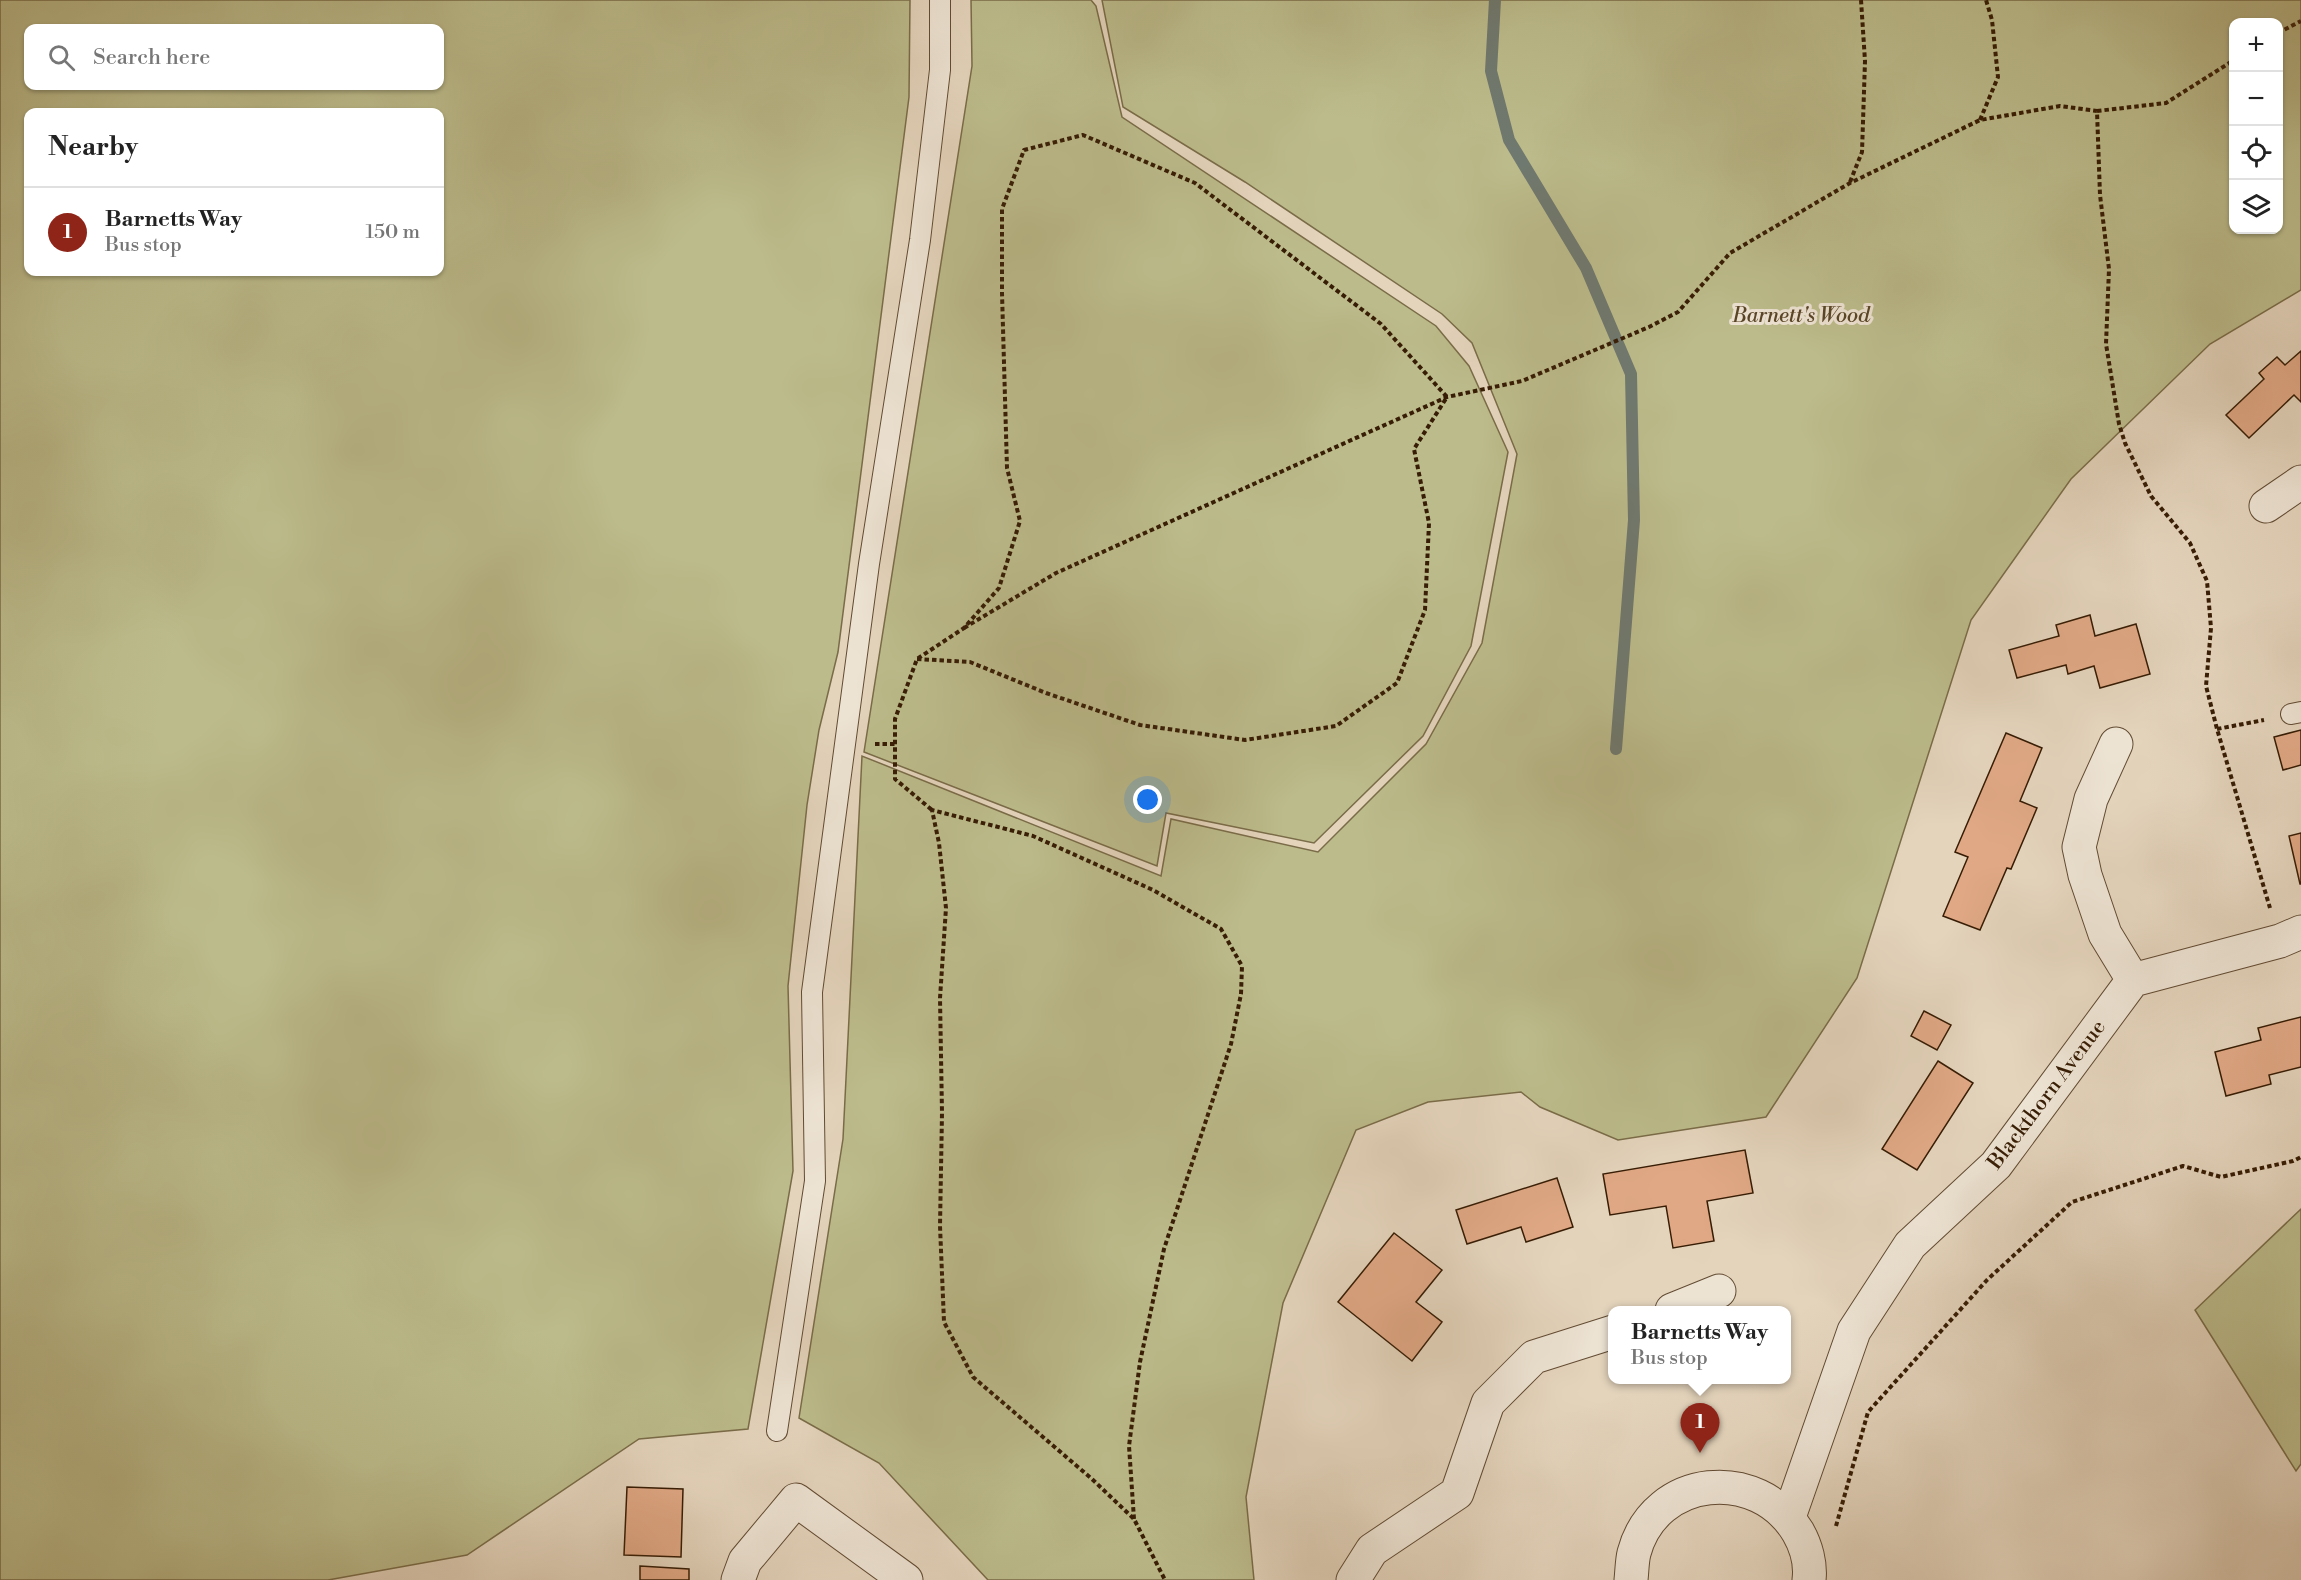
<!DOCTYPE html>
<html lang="en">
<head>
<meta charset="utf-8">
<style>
	:root { --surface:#fff; --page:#f2f2f2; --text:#222; --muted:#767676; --line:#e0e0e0; --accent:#8f2418 }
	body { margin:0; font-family:"Libre Bodoni",serif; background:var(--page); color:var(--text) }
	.controls { position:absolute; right:18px; top:18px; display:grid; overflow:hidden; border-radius:12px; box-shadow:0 2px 4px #0004 }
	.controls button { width:54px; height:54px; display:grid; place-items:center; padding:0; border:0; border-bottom:2px solid var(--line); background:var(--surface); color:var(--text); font:30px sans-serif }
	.you { position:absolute; left:1148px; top:800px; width:21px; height:21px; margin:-15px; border:4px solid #fff; border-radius:50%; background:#1a73e8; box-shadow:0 0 0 9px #1a73e833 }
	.badge { display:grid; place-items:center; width:39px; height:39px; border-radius:50%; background:var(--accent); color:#fff; font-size:20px; font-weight:700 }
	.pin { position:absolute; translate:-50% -50px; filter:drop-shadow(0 2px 3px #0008) }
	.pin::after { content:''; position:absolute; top:32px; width:21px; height:18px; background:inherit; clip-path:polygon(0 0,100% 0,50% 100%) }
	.popup { position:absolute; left:1608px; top:1306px; width:183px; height:78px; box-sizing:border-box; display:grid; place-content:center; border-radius:12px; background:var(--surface); filter:drop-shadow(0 2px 4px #0005); font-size:20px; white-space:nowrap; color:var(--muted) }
	.popup b { font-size:22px; color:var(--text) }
	.popup::after { content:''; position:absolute; left:50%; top:100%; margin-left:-12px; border:12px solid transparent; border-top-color:var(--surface) }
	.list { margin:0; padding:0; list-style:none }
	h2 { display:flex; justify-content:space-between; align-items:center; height:78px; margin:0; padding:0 24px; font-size:26px }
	h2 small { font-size:20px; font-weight:400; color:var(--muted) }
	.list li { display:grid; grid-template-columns:39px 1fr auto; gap:18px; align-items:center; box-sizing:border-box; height:90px; padding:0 24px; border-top:2px solid var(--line) }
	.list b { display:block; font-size:22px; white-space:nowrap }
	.list p { margin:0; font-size:20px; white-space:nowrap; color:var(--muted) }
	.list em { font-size:20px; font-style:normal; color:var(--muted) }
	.icon { flex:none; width:33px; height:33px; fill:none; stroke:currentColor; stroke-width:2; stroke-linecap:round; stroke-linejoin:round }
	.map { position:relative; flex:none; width:2301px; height:1580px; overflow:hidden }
	.search { position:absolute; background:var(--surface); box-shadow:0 2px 4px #0004; left:24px; top:24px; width:420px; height:66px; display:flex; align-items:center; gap:15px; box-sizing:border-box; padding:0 21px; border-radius:12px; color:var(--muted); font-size:22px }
	.panel { position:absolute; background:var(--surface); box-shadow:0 2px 4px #0004; left:24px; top:108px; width:420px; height:168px; border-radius:12px }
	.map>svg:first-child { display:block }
	.green { fill:#bcbb8b; stroke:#7a6c48; stroke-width:1.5; fill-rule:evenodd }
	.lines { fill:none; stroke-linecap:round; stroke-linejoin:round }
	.stream { stroke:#70796f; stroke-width:12 }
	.building { fill:#e0a885; stroke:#371d05; stroke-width:1.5 }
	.service-casing { stroke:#624b33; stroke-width:22 }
	.minor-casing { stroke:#624b33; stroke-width:35 }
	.path { stroke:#371d05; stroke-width:4; stroke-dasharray:4.5 3; stroke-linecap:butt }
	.service { stroke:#ede3d3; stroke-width:20 }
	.minor { stroke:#ede3d3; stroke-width:33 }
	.labels { text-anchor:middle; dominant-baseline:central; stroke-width:6; stroke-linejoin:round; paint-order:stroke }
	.park-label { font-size:21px; font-style:italic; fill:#584426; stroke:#ede3d3 }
	.street-label { font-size:21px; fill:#371d05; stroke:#ede3d3 }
</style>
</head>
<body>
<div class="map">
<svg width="2301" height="1580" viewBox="0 0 2301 1580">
	<rect width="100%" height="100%" fill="#e4d4bc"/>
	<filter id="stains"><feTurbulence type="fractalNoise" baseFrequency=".00333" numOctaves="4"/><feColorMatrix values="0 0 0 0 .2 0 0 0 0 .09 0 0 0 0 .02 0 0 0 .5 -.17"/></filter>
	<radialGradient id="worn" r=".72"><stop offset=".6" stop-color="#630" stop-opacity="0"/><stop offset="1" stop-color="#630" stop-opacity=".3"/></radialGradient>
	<g class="green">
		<path d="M0,0h910l-1,97 -71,555 -19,78 -12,75 -19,181 5,185 -45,258 -109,10 -172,116 -139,25h-328zM440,28v58h-412v-58zM28,112h412v160h-412z"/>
		<polygon points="971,0 1091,0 1096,6 1122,117 1436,326 1469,366 1508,452 1471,646 1423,736 1314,843 1166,813 1157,866 864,752 972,66"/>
		<path d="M1102,0h1199v290l-91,54 -139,135 -100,141 -114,358 -91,139 -148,23 -78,-33 -19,-15 -93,10 -72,28 -73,173 -37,194 8,83h-266l-109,-117 -80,-45 44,-279 19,-383 299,120 10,-57 147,33 108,-108 56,-101 35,-189 -45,-111 -30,-29 -197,-132 -122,-75zM2278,22v208h-44v-208z"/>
		<polygon points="2301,1209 2301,1464 2296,1471 2195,1310"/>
	</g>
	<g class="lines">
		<polyline class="stream" points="1495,0 1491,71 1509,140 1586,268 1631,374 1634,520 1616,749"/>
	</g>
	<g class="building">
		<polygon points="2301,351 2301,402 2294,395 2249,438 2226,415 2264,379 2259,373 2277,357 2285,365"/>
		<polygon points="2090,615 2095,636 2136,624 2150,674 2100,688 2094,666 2068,674 2066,665 2017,678 2009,650 2059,636 2056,625"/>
		<polygon points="2301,730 2301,765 2283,770 2274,737"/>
		<polygon points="2006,733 2042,748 2020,801 2037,808 2011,869 2007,868 1980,930 1943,916 1968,857 1955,852"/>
		<polygon points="2301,833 2301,884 2300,884 2289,836"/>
		<polygon points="1924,1011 1951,1025 1937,1050 1911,1036"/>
		<polygon points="2301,1017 2301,1067 2269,1075 2271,1084 2226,1096 2215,1052 2261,1040 2258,1028"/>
		<polygon points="1938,1061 1973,1083 1917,1170 1882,1149"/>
		<polygon points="1745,1150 1753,1193 1707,1201 1714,1241 1673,1248 1666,1206 1610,1215 1603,1174"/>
		<polygon points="1557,1178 1573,1227 1526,1242 1521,1227 1467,1244 1456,1210"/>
		<polygon points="1394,1233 1442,1270 1416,1302 1442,1322 1412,1361 1338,1302"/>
		<polygon points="627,1487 683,1489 681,1557 624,1555"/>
		<polygon points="640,1566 689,1569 689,1580 640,1580"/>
	</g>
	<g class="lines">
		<g class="service-casing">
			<g id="service">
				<polyline points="2291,714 2301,712"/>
				<polyline points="777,1431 815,1181 812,992 869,564 920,240 940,70 940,0"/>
			</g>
		</g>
		<g class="minor-casing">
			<g id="minor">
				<polyline points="2266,506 2301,482"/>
				<polyline points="2116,744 2091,799 2079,847 2085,875 2105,934 2133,980"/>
				<polyline points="1672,1310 1719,1291"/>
				<polyline points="1789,1517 1854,1331 1910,1245 1996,1165 2133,980 2280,941 2301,932"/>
				<polyline points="738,1580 745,1561 796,1500 906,1580"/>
				<polyline points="1353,1580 1372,1550 1457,1493 1488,1403 1534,1357 1613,1332"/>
				<path d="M1631,1580c1,-9 1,-19 3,-27 21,-79 124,-88 164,-21 8,14 13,32 11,48"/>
			</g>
		</g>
		<g class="path">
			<polyline points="2278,33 2301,21"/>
			<polyline points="2097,111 2166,103 2234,60"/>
			<polyline points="1980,120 1998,77 1992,20 1986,0"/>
			<polyline points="1850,182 1862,152 1865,61 1861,0"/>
			<polyline points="964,628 1056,573 1447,397 1522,381 1649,327 1678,312 1730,253 1850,183 1980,120 2060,106 2097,111 2100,195 2109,269 2106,344 2119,424 2125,443 2151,496 2190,543 2207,581 2211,628 2206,686 2217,729 2270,908"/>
			<polyline points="917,659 970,662 1046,693 1140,725 1245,740 1336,726 1397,683 1425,610 1429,523 1414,449 1447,397 1381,324 1195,183 1083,135 1024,150 1002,209 1002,293 1007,468 1020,521 999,588 964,628 917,659 895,719 895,779 932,810"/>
			<polyline points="2217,729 2264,720"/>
			<polyline points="875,744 895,744"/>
			<polyline points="1134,1519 1129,1446 1140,1362 1164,1249 1231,1044 1241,994 1242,966 1221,929 1153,890 1033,836 932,810 939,843 946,908 940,998 942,1113 940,1226 944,1322 973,1377 1092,1479 1134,1519 1165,1580"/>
			<polyline points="1836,1526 1868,1412 1987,1280 2072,1202 2183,1166 2221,1177 2293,1161 2301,1157"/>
		</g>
		<use href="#service" class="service"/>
		<use href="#minor" class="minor"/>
	</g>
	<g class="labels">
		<g class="park-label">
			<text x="1801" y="316">Barnett's Wood</text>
		</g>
		<g class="street-label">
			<text transform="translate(2047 1095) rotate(-53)">Blackthorn Avenue</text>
		</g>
	</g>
	<rect width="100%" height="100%" filter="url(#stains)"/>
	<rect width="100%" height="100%" fill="url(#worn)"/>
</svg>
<div class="controls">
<button>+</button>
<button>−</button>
<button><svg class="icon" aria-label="locate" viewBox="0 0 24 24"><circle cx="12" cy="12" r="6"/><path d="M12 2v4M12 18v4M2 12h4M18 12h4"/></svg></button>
<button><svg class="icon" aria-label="layers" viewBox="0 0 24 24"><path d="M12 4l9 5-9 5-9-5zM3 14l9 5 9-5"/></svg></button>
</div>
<div class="you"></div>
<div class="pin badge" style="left:1700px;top:1453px">1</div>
<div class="popup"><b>Barnetts Way</b>Bus stop</div>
<div class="search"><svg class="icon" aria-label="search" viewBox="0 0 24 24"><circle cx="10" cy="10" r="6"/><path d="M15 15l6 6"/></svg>Search here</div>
<section class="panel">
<h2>Nearby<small></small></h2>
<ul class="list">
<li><span class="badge">1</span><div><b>Barnetts Way</b><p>Bus stop</p></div><em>150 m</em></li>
</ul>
</section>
</div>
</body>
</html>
